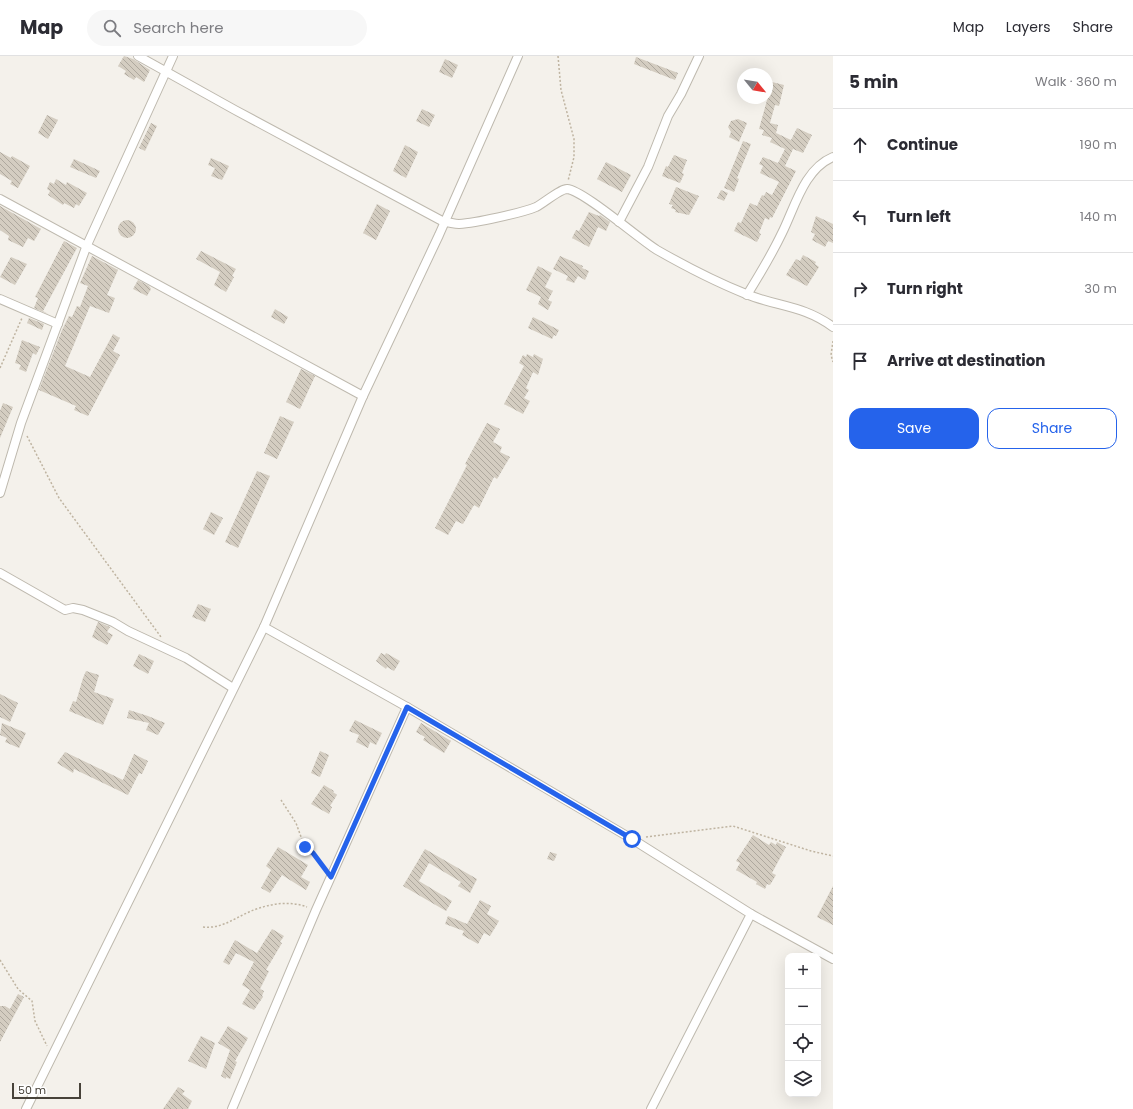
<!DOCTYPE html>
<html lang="en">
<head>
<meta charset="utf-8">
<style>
	:root { --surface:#fff; --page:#f7f7f7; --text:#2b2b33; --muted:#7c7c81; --line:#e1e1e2; --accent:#2563eb }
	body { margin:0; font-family:Poppins,sans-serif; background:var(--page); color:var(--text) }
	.controls { position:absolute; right:12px; bottom:12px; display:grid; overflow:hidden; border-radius:8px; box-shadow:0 4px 16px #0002 }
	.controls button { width:36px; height:36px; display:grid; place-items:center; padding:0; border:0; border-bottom:1px solid var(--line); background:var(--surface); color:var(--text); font:20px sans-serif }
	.compass { position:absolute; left:737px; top:12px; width:36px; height:36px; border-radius:50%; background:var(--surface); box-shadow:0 4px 16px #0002; rotate:120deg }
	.scale { position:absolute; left:12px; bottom:10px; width:69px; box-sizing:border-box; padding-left:4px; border:2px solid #474239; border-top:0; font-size:11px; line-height:14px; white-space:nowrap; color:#474239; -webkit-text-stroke:3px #fff; paint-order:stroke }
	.stop { position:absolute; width:12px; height:12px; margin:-9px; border:3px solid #2563eb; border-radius:50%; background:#fff }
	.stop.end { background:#2563eb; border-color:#fff; box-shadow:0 1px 4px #0008 }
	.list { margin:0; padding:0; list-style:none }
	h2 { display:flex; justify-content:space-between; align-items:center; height:52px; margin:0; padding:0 16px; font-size:17px }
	h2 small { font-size:13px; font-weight:400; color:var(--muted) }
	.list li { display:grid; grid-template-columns:26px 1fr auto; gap:12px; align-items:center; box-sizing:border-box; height:72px; padding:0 16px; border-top:1px solid var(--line) }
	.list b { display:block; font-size:15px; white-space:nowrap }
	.list em { font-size:13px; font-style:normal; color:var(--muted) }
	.actions { display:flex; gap:8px; padding:12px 16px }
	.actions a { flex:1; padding:9px 0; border:1px solid var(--accent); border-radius:12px; text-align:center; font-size:14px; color:var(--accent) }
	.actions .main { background:var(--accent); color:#fff }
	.icon { flex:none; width:22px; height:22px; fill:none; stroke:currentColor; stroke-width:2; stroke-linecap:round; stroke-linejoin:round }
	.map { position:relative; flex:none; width:833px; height:1053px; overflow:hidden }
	header { display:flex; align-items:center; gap:24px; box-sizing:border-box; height:56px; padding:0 20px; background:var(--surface); border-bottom:1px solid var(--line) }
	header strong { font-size:19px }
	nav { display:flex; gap:22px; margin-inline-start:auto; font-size:14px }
	.search { width:280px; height:36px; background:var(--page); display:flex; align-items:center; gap:10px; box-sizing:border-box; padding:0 14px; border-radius:22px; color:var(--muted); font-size:15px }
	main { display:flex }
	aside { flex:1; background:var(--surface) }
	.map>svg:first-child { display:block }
	.building { fill:url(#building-back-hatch) }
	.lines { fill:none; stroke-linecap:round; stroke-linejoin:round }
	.street-casing { stroke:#beb9ae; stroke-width:10 }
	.path { stroke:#bfb4a1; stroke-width:1.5; stroke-dasharray:2 2; stroke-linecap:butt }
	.street { stroke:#fff; stroke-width:8 }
	.route { stroke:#2563eb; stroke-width:5 }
</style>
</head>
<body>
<header>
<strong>Map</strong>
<div class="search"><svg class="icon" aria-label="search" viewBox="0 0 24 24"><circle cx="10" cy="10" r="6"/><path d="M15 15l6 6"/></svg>Search here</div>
<nav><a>Map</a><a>Layers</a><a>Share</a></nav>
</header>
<main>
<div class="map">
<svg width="833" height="1053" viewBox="0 0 833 1053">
	<defs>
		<pattern id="building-back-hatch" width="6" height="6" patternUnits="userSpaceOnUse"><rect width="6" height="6" fill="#d4cdc1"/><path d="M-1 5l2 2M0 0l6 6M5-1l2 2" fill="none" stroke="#aea89e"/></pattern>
	</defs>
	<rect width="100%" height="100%" fill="#f4f1eb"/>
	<g class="building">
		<polygon points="124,0 133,3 150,14 144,26 136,21 134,24 124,18 126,15 118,10"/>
		<polygon points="636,1 678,17 675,24 634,8"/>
		<polygon points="445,3 458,9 452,22 439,16"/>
		<polygon points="772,26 784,29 779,50 775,49 770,67 778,69 776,77 791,84 797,72 812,79 803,97 793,93 785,110 796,115 772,162 770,161 769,164 765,162 759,177 761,178 757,186 734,175 738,166 741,167 750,147 757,150 762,139 764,140 766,136 772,139 779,126 760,117 763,110 759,108 763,101 778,107 785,93 770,86 772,82 762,79 764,74 759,73"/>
		<polygon points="422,53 435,59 429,71 416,65"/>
		<polygon points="47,59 58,64 48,83 38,77"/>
		<polygon points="738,63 747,67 739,86 729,81 731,76 728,71 731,65"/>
		<polygon points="151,67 157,70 145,95 139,92"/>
		<polygon points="743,85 751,88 737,122 739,123 734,136 724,132"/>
		<polygon points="405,89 418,96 406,122 393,115"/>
		<polygon points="0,96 11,102 12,100 30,110 18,132 10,128 12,125 0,118"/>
		<polygon points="674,99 687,104 682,117 684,118 680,127 662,120 666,110 668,111"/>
		<polygon points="211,102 229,110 222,124 211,120 215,112 208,109"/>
		<polygon points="74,103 100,115 96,122 70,111"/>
		<polygon points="606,106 631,119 622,136 597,123"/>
		<polygon points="56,123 66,129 67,126 87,137 79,150 76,148 74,152 64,147 63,149 48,139 50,135 47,133 50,126 54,128"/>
		<polygon points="676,131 699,140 689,159 675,156 676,154 671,152 673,149 669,148"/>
		<polygon points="721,134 728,137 724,145 717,142"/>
		<polygon points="377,148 390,155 376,184 363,177"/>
		<polygon points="0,150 41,173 34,185 28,182 23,191 8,184 9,180 0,174"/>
		<polygon points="589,156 599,160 600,159 610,166 606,175 598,171 589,191 572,182 576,174 579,175"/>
		<polygon points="816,160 833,168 833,187 828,185 825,191 812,184 815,178 811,176"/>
		<circle cx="127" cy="173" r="9"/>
		<polygon points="64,185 77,192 43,255 48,258 34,252 38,242 35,241"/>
		<polygon points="201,195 236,213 232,220 234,221 226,236 214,229 220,216 196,203"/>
		<polygon points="803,199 816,206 815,208 819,211 807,230 786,219 796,203 800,205"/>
		<polygon points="92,200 118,214 107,239 115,242 109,257 90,250 65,310 90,321 113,278 120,282 113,295 120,299 88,360 74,354 76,350 39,334 62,274 69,260 72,261 77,250 80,251 88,230 80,227"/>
		<polygon points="560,200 583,210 582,212 589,215 585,224 578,220 574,227 566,224 568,220 553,213"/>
		<polygon points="11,201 27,208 15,229 0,221"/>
		<polygon points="538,210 552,217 545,231 553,235 548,244 552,246 548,254 538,248 541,241 526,234"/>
		<polygon points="138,224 149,230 151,233 147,240 133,233"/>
		<polygon points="275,253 288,261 284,268 271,261"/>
		<polygon points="533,261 559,274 556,280 554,279 552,283 528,272"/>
		<polygon points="29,262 44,268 42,274 27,267"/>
		<polygon points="22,284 40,291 36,299 33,297 26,316 19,313 21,309 15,307"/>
		<polygon points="527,298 533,301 534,298 543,303 538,319 533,316 526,332 529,334 524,342 530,345 523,358 504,348 524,310 519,307 523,299 526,301"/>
		<polygon points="301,313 315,320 300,353 286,346"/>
		<polygon points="3,347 13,351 0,382 0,355"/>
		<polygon points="280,360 294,366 277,403 264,397"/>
		<polygon points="487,367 500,373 493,386 502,391 500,396 510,401 497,423 494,421 479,452 474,449 463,468 456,465 448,479 435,472 467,409 465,408"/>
		<polygon points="257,415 270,420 238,492 225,486"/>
		<polygon points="211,456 223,462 214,479 203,473"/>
		<polygon points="198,548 211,553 205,566 192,561"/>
		<polygon points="98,566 110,571 107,576 113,579 107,589 92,581"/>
		<polygon points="381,597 385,599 386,597 400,605 394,615 387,611 386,613 376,605"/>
		<polygon points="139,598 154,605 148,618 133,610"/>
		<polygon points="86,615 99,619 94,636 114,643 103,669 69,655 73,645 76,646 83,622"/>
		<polygon points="0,638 18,647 10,666 0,661"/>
		<polygon points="129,654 148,660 165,667 158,679 146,674 149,667 127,662"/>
		<polygon points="355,664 382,677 376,689 370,686 368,692 356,686 359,679 349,675"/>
		<polygon points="2,667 26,677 19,692 5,686 7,682 0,679"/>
		<polygon points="421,667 451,685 444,697 423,684 425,681 416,676"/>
		<polygon points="320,695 329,699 320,721 311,717"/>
		<polygon points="65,696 123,724 134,698 148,705 142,718 139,717 128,739 74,713 73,717 57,707"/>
		<polygon points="324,729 334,735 333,736 337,739 330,750 332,751 329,758 311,748"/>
		<polygon points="753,779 769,789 771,786 776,789 777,786 786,791 772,817 776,819 770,829 767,828 765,833 756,828 757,826 736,814 740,807 736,805"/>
		<polygon points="278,791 308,809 301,821 310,826 306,834 282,819 270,837 261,832 271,814 266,810"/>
		<polygon points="425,793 477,823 470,837 458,830 461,826 429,807 419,825 452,845 446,855 403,830"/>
		<polygon points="550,796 557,798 554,805 547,803"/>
		<polygon points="833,830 833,869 817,861"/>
		<polygon points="480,844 491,850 487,858 499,865 490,880 484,877 478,888 462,879 464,875 445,868 448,860 467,868"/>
		<polygon points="272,873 284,880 280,886 282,887 266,914 269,915 260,933 264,935 262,940 263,941 254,954 242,948 250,934 242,929 254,906 236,897 229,909 223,906 235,884 257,897"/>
		<polygon points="18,938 24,941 0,986 0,950 5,950 10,953"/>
		<polygon points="228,970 248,982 235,1005 237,1006 230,1023 226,1021 226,1023 221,1020 230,994 218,987"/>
		<polygon points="201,980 215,987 206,1013 188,1005"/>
		<polygon points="178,1031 185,1035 182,1038 192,1045 188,1053 163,1053"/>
	</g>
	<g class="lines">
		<g class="street-casing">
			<g id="street">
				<path d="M138,0l97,54 209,112c5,0 10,2 15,2 16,-1 63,-11 77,-17 8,-4 24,-18 31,-18 16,1 72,50 90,61 28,16 59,32 89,44 32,13 57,11 87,33"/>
				<polyline points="0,143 363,340"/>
				<polyline points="619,166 648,111 668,60 681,38 699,0"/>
				<path d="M747,239c13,-21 25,-41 35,-62 13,-26 22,-64 51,-76"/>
				<polyline points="0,243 58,268"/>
				<polyline points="0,437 21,367 87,189 173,0"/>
				<polyline points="0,517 65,554 73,552 83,554 113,566 128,575 186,602 233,632"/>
				<polyline points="264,571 407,651"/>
				<polyline points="751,858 833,903"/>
				<polyline points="26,1053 264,571 363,340 439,179 518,0"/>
				<polyline points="232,1053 316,854 407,651 632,783 751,858 651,1053"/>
			</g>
		</g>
		<g class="path">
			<polyline points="558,0 561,34 574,83 574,101 568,125"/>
			<polyline points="833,285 831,299 833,306"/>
			<polyline points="0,312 22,262"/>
			<polyline points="27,380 59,442 161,581"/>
			<polyline points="281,744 296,767 304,789 313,797 325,813"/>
			<polyline points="646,781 733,770 811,795 833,800"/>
			<path d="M203,871c18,2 30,-8 46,-15 18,-8 40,-12 58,-5"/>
			<polyline points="0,904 18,933 32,945 35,965 47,990"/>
		</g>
		<use href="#street" class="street"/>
	</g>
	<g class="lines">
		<polyline class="route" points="305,791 313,797 331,821 407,651 632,783"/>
	</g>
</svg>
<div class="controls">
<button>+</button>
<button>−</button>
<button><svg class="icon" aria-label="locate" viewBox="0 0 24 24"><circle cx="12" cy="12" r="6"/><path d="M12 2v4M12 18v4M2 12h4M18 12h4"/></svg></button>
<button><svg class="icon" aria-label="layers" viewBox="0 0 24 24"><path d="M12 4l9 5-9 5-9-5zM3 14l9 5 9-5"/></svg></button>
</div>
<svg class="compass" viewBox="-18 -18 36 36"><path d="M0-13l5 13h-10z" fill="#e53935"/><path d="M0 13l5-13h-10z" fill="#7c7c81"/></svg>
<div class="scale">50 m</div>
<div class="stop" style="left:632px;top:783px"></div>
<div class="stop end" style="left:305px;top:791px"></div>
</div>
<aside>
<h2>5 min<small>Walk · 360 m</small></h2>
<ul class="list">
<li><svg class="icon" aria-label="ahead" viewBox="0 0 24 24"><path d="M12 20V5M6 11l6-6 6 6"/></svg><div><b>Continue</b></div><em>190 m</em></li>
<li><svg class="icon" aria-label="left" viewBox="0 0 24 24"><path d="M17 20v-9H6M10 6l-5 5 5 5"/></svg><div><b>Turn left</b></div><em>140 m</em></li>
<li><svg class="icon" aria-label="right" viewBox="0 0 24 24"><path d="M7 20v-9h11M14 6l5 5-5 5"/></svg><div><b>Turn right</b></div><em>30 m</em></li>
<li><svg class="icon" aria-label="arrive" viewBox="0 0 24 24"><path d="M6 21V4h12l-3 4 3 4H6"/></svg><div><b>Arrive at destination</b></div></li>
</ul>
<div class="actions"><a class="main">Save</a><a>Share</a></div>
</aside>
</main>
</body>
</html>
